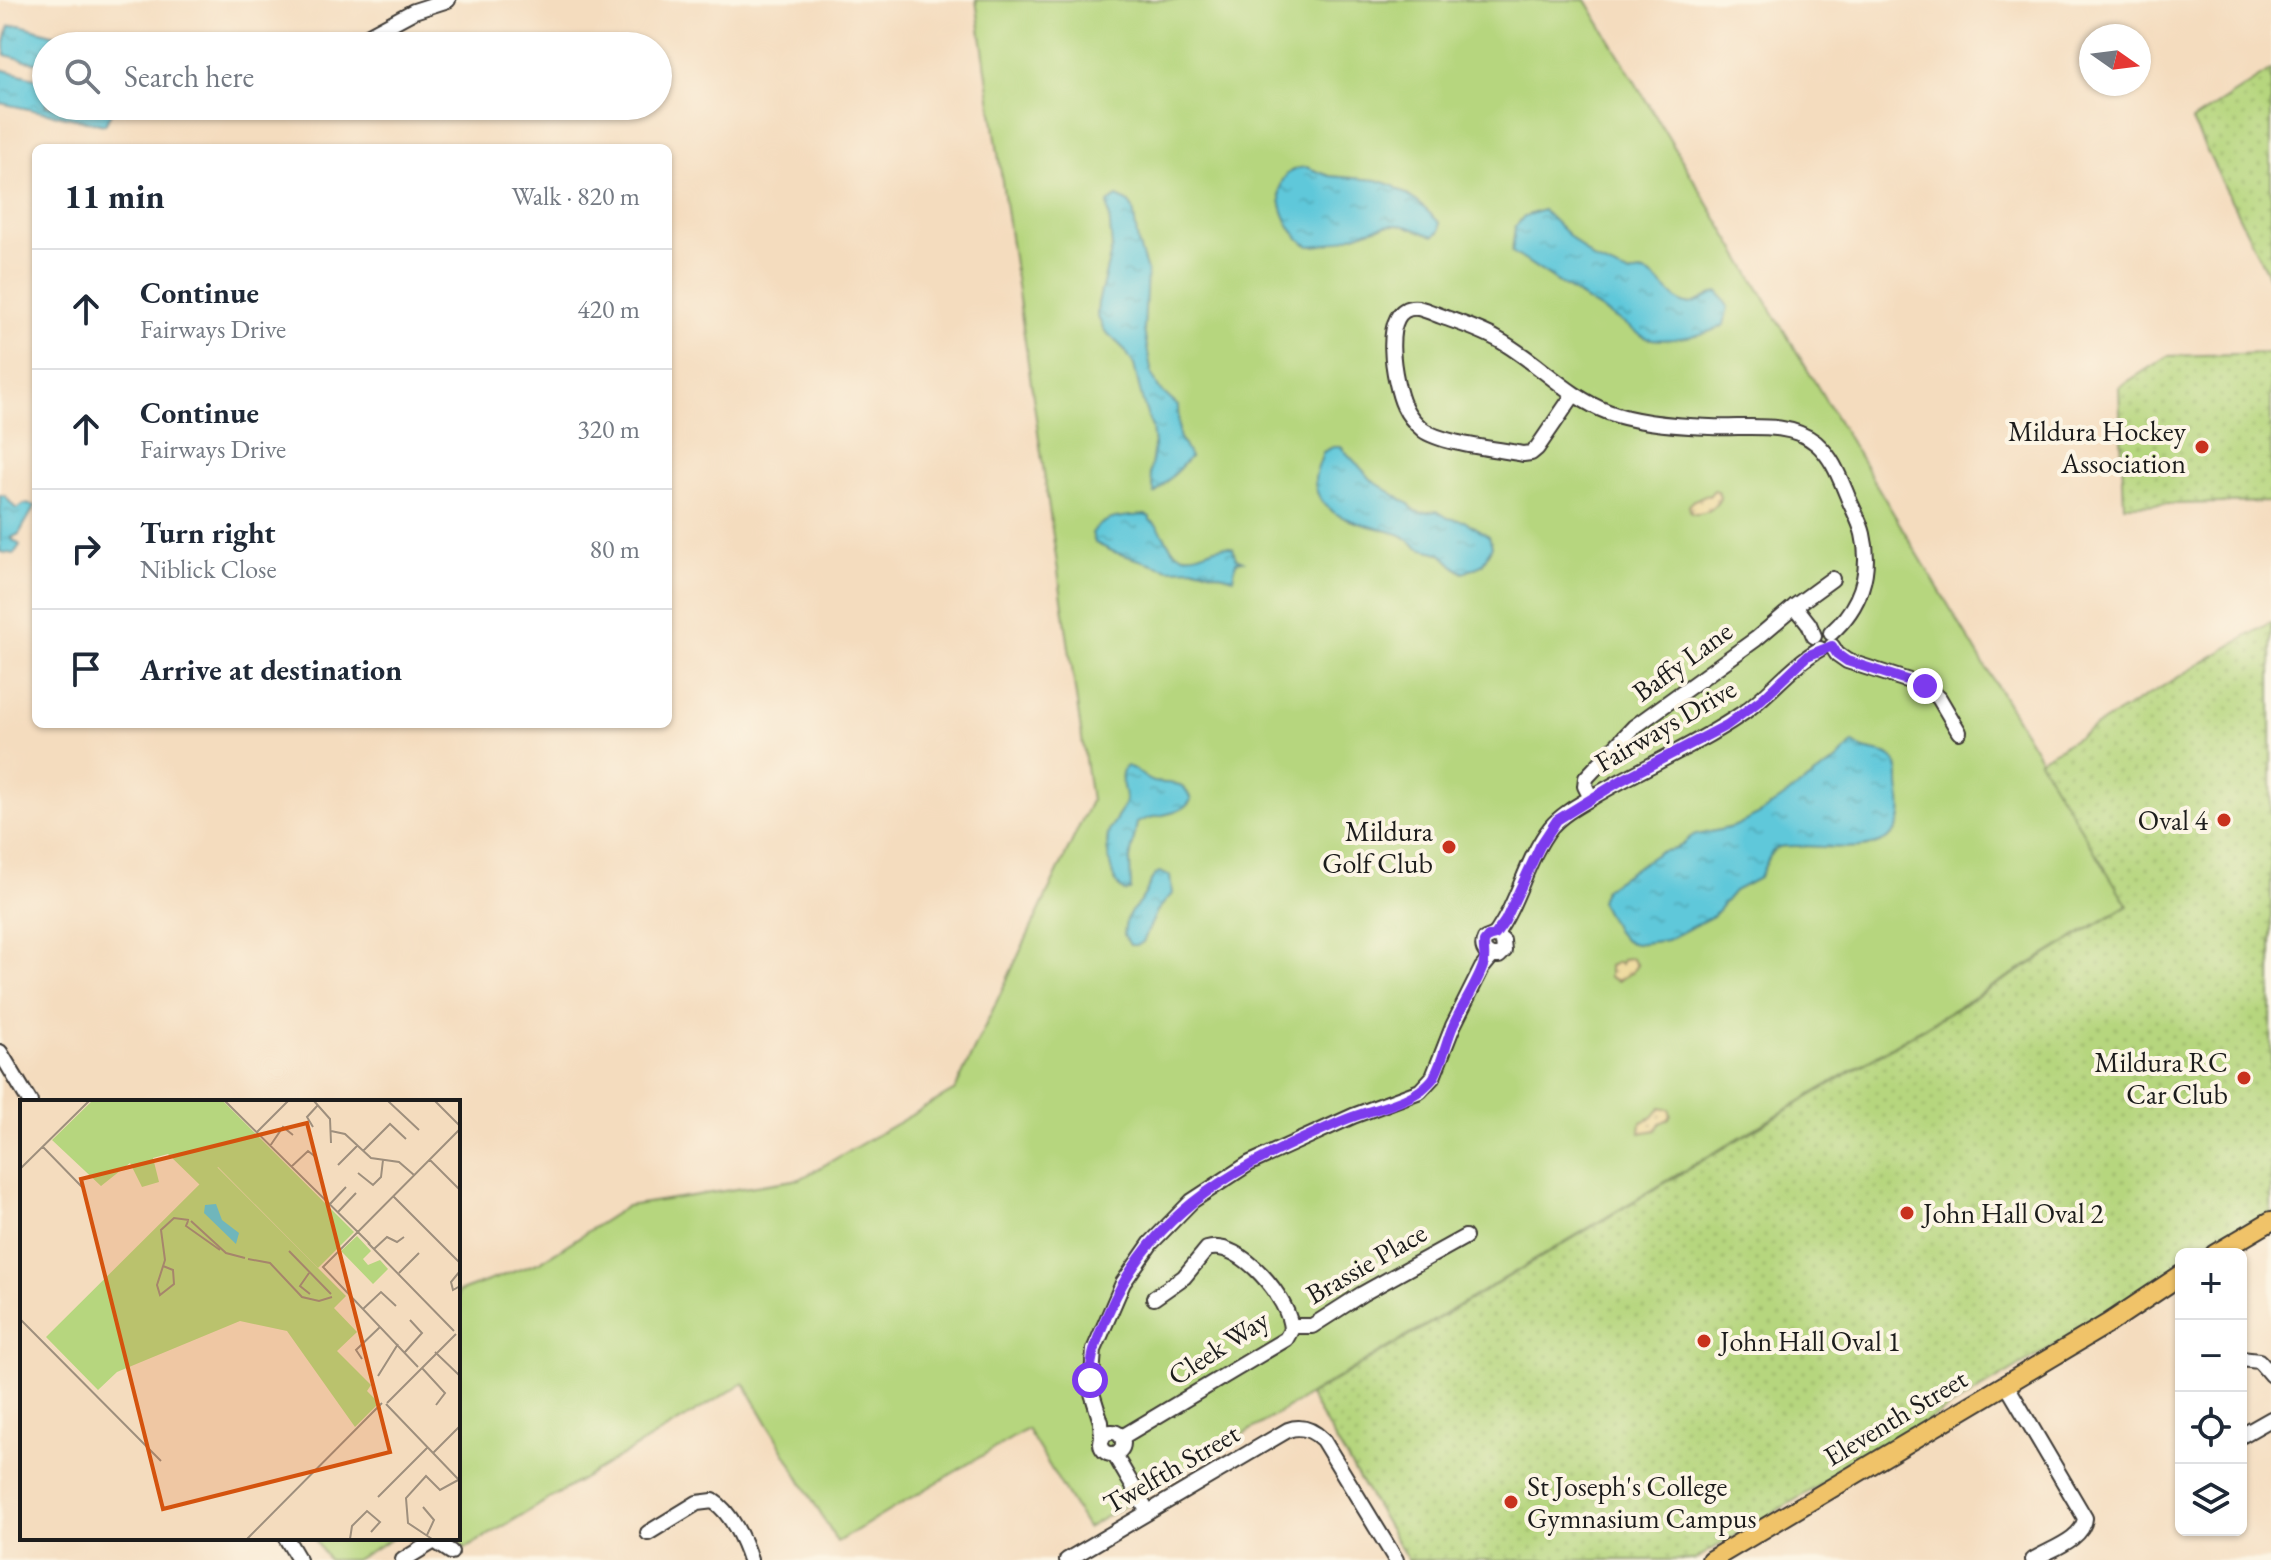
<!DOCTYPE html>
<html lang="en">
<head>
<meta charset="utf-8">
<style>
	:root { --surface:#fff; --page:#f2f2f3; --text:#1f2937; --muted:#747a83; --line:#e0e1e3 }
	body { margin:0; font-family:"EB Garamond",serif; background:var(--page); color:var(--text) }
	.controls { position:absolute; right:24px; bottom:24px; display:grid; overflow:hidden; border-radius:12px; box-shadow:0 2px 6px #0004 }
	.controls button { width:72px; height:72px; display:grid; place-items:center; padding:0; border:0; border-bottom:2px solid var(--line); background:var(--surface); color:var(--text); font:40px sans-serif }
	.compass { position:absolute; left:2079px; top:24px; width:72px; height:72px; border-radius:50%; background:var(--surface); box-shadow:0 2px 6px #0004; rotate:104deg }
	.stop { position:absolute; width:24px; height:24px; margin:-18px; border:6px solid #7c3aed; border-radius:50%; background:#fff }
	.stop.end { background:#7c3aed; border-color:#fff; box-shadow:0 2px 8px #0008 }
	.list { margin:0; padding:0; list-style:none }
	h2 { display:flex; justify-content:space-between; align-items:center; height:104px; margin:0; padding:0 32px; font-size:34px }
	h2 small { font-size:26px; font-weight:400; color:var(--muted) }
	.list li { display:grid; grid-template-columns:52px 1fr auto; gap:24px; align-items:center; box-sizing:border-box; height:120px; padding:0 32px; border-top:2px solid var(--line) }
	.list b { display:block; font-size:30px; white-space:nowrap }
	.list p { margin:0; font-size:26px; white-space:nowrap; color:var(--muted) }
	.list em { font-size:26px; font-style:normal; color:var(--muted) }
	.icon { flex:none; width:44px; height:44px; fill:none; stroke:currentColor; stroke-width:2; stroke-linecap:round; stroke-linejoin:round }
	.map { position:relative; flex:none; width:2271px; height:1560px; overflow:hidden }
	.search { position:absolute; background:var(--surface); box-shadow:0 2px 6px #0004; left:32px; top:32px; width:640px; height:88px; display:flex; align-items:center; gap:20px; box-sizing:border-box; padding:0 28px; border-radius:44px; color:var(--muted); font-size:30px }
	.panel { position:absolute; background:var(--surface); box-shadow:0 2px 6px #0004; left:32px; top:144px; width:640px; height:584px; border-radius:12px }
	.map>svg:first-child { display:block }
	.grass { fill:#b6d67e; stroke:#69794d; stroke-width:2 }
	.sand { fill:url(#sand-dots); stroke:#857b5d; stroke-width:2 }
	.park { fill:url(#park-dots); stroke:#69794d; stroke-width:2 }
	.water { fill:url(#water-ripples); stroke:#3e727b; stroke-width:2 }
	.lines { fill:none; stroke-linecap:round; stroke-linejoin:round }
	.minor-casing { stroke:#3c3934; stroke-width:18 }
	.major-casing { stroke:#3c3934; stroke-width:22 }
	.minor { stroke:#fff; stroke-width:14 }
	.major { stroke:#f0c369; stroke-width:18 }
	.route { stroke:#7c3aed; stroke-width:10 }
	.poi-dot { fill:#c8321e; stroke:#fcf5e5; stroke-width:3 }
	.labels { text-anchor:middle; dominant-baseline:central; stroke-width:8; stroke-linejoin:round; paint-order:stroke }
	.poi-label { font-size:28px; fill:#1c1c1c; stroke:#fcf5e5; text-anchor:end }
	.street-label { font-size:28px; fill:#1c1c1c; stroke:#fcf5e5 }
	.inset-road { fill:none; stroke:#9e8f7d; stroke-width:2 }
	.view { fill:#d4530e; fill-opacity:0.15; stroke:#d4530e; stroke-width:4 }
	.inset-edge { fill:none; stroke:#1c1c1c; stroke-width:4 }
</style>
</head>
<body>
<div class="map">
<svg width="2271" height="1560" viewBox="0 0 2271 1560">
	<defs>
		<pattern id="sand-dots" width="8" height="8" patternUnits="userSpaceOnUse" patternTransform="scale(2)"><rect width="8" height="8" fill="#eeda9e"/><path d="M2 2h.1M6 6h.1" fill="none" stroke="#ccba88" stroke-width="1.8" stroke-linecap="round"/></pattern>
		<pattern id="park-dots" width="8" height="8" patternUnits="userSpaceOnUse" patternTransform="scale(2)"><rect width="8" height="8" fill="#b6d67e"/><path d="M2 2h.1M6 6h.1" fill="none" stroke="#9cb76c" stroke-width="1.8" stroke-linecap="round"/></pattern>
		<pattern id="water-ripples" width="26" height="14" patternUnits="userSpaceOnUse" patternTransform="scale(2)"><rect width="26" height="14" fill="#5fc8da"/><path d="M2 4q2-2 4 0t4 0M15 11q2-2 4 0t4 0" fill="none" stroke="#52abba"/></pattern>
	</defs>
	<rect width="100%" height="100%" fill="#fcf5e5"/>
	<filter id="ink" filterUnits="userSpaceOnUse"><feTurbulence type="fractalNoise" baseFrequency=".0125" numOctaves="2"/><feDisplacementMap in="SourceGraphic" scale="16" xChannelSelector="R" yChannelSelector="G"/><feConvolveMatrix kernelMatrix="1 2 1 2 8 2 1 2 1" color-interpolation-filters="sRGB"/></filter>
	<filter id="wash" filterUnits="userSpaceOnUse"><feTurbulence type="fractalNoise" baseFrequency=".006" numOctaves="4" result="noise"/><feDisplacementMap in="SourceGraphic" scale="32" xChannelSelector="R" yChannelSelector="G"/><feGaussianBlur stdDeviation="1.8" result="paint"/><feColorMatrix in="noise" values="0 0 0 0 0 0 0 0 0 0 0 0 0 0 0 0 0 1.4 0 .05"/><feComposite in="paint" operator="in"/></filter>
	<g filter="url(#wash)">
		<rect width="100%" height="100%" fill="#f4dcbe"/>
		<g class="grass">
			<polygon points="976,0 1586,0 2128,905 1087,1528 1027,1429 837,1542 744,1383 465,1549 456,1538 458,1292 540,1262 627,1206 800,1179 955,1090 1091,801"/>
			<polygon points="314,1538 393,1538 355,1560 328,1560"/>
		</g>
		<g class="sand">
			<path d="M1714,490l4,1 2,7c-5,10 -16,19 -29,15l-2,-7 3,-5 13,-6 4,1z"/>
			<polygon points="1631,958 1637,965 1632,972 1617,981 1609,977 1609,966 1618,962 1621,964 1622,959"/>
			<polygon points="1661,1107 1669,1109 1671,1115 1669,1119 1660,1123 1656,1130 1640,1133 1641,1122 1653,1117"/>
		</g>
		<g class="park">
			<polygon points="2271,70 2271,281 2192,121"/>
			<polygon points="2271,353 2271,502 2124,505 2119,387 2168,356"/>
			<polygon points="2271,622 2271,1216 2208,1254 2181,1254 2181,1270 1694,1560 1408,1560 1309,1396 2128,906 2039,760"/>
		</g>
		<g class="water">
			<polygon points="20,25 95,46 46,46 46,65 5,55 5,42 9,26"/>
			<polygon points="0,69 46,81 46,106 109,106 111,113 105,125 0,103"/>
			<path d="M1306,167l24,9 47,4 15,5 27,18 21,20v8l-6,5c-12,-3 -24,-11 -37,-11 -30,0 -57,21 -88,21 -27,-15 -48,-76 -3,-79z"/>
			<polygon points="1117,197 1128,202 1133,209 1138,243 1147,271 1144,330 1152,375 1159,389 1178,406 1179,436 1190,457 1155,494 1150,473 1154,446 1152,428 1143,403 1134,365 1125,350 1104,330 1097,315 1098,303 1112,248 1108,203"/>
			<path d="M1543,210l51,50 36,15c22,-12 36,20 53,28 11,5 25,-10 36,-11l9,15 -4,18c-15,10 -60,18 -77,13 -9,-3 -13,-8 -21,-13 -39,-23 -76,-48 -114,-73l3,-25 9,-11z"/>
			<path d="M1333,447h8l32,34 36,23 5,6 7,3 16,-2 11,7 16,3 25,15 3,10 -10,19 -18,8c-8,-4 -13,-10 -19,-16 -8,-8 -20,-5 -29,-11 -6,-4 -9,-8 -15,-11 -27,-11 -83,-12 -86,-53 -1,-10 6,-20 8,-30z"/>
			<polygon points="0,495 5,496 16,509 25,504 35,506 19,534 11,538 20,545 14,554 0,552"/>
			<path d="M1145,515l5,2v3c16,8 15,32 35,35 18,3 32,-14 48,-7l3,10 7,3 -7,1 -3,16 -34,-10 -30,1 -55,-17 -19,-9 -3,-10c13,-18 33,-16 53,-18z"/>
			<path d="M1853,743c4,2 7,5 11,6 13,4 31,2 34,20 2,8 0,16 2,24 15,79 -78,47 -121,54l-7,5 -13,26 -25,13 -21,25 -46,24 -32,4 -10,-3 -9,-10 -16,-30 4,-12 55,-37 17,-3 16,-13 41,-9 25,-12 79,-55z"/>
			<path d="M1126,766c11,2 17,13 28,16 16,3 30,-4 37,18 -9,17 -38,13 -54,23l-7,36 1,31 -6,2c-14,-8 -22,-49 -15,-63 5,-10 13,-17 15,-28 1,-12 -9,-25 1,-35z"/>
			<path d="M1159,872l11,4 2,18 -15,17 -14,31 -5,3h-8l-6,-10c3,-31 10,-20 21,-41 5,-9 5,-16 14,-22z"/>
		</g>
	</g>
	<g filter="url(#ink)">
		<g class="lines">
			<g class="minor-casing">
				<g id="minor">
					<polyline points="349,46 414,11 448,0"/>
					<path d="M1574,394l-37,54 -6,5 -8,1c-25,-5 -81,-10 -100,-24 -7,-6 -15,-15 -19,-24 -9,-19 -27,-103 14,-98 9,2 19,7 28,10 17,6 35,12 51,21 39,21 69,57 111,73 28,11 73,14 102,15 34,2 78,-7 106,16 16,14 23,33 31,52 5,13 13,26 16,39 9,39 -3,73 -32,99"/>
					<polyline points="1795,606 1832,579"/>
					<polyline points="1832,646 1837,654 1847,661 1925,686 1939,698 1959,732"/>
					<polyline points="1591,798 1585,786 1586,778 1634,727 1756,639 1795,606 1809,624 1814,636"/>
					<path d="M1495,935c24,-33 31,-76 56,-108 12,-14 30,-23 45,-32 47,-28 99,-49 144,-80 29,-19 50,-49 80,-66"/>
					<polyline points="0,1052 30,1102"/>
					<polyline points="1292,1326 1312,1326 1362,1294 1465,1237"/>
					<polyline points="2241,1359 2259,1361 2271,1375"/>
					<path d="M2006,1384l79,134c-2,22 -35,31 -52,42"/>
					<circle cx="1112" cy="1443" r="11"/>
					<polyline points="2241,1436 2271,1419"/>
					<path d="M1122,1437l164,-98 5,-9c0,-29 -51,-92 -84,-81l-23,28 -30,21"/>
					<path d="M1102,1439l-1,-17 -10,-32 3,-40 29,-67 28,-40 41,-42 58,-38 103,-47 67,-25 13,-14 20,-51 29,-58 10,-12h7l5,-5 -1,-10 -8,-6 -10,4c-4,8 -1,14 7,17"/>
					<polyline points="1114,1454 1148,1512"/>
					<path d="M648,1533l49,-30 16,-2c18,11 31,40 37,59"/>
					<polyline points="286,1538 299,1560"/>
					<polyline points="435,1538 439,1544 451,1552"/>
					<polyline points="403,1560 436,1540"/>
					<path d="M1067,1560l221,-130c14,-5 25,0 35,10l73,120"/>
				</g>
			</g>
			<g class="major-casing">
				<g id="major">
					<polyline points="2215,1254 2271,1221"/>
					<polyline points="1711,1560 2109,1323 2181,1275"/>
				</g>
			</g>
			<use href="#minor" class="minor"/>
			<use href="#major" class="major"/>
		</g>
	</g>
	<g class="lines" filter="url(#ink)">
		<path class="route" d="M1090,1380c0,-25 9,-46 19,-69 47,-106 133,-146 233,-190 25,-11 57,-15 79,-31 5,-4 10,-8 13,-13 9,-16 12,-35 19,-51 9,-20 23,-40 30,-60 3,-9 0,-15 1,-24l4,-5 7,-2 10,-14 35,-75 17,-26 65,-40 105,-55 35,-26 45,-43 25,-10 5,8 10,7 78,25"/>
	</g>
	<g class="poi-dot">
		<circle cx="2202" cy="447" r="8"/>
		<circle cx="2224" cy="820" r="8"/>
		<circle cx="1449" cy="847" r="8"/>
		<circle cx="2244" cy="1078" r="8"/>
		<circle cx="1907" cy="1213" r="8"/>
		<circle cx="1704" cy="1341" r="8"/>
		<circle cx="1511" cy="1502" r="8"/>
	</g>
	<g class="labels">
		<g class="poi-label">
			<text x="2186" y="431">Mildura Hockey<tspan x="2186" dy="32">Association</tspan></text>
			<text x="2208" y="820">Oval 4</text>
			<text x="1433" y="831">Mildura<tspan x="1433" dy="32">Golf Club</tspan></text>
			<text x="2228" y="1062">Mildura RC<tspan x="2228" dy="32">Car Club</tspan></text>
			<text x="1923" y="1213" text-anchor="start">John Hall Oval 2</text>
			<text x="1720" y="1341" text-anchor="start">John Hall Oval 1</text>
			<text x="1527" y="1486" text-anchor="start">St Joseph's College<tspan x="1527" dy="32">Gymnasium Campus</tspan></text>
		</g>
		<g class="street-label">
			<text transform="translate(1682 661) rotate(-36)">Baffy Lane</text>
			<text transform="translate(1665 725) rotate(-30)">Fairways Drive</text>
			<text transform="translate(1366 1263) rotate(-30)">Brassie Place</text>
			<text transform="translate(1218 1347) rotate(-33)">Cleek Way</text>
			<text transform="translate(1895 1417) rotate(-31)">Eleventh Street</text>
			<text transform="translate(1171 1468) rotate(-30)">Twelfth Street</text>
		</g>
	</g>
	<g transform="translate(20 1100)">
		<rect width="440" height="440" fill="#f4dcbe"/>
		<path d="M197,67l129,129 -12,12 23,24 -20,19 34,34 -4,6 12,12 -24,24 -68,-96 -47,-10 -123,51 -19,18 -52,-53zM337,136l14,15 -8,8 5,6 12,-5 8,9 -15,15 -32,-33z" fill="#b6d67e"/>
		<path d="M72,1h131l131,131 -36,36 -100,-101 -18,18 -32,-31 -15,4 6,24 -17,5 -12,-24 -29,23 -49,-46z" fill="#b6d67e"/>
		<path d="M196,104l6,16 17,13 -3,11 -32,-31 1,-8z" fill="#5fc8da"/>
		<path class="inset-road" d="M205,1l145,143M294,1l16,18 1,24M368,1l31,29M415,1l25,25M293,27l-6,-10 11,-12M311,31l14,3 26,24 28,4 15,13M236,33l32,-32M250,46l13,-19 10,8M23,47l39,40M343,51l27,-27 16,15M410,60l30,30M318,65l19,-19M271,67l17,-16 9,7M0,69l69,-68M338,73l15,12 8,-8 2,-17M373,96l67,67M309,105l17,-18M318,112l18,-19M168,121l-2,5 34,24M171,121l35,32 19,5M348,143l86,88M354,149l13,-12 10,5 7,-5M269,151l42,43M228,159l22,4 32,34 17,4 13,-4M143,166l10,4 1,14 -14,11 -3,-10 8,-25 -4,-30 13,-12 15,2M440,171l-9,11 2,8 7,-4M289,173l-9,13 10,8M379,173l20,-20M343,209l18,-17 15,14M0,219l141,142M385,252l17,-19 -12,-13M415,252l25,24M342,259l-6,-9 24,-23M398,267l-95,-100 137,-138M402,268l23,25 -9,12M358,276l20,-32M367,303l69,-69M366,304l73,76M413,353l27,-27M358,397l49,-49M403,407l11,13 -7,15M227,439l135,-136M330,439l2,-13 15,-15 13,11 -9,10M412,439l-24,-16 -2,-25 20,-22 14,14 20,-11"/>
		<path class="view" d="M287,23l83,329 -227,57 -82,-330z"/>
		<rect width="440" height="440" class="inset-edge"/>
	</g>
</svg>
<div class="controls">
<button>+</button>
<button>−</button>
<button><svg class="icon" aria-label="locate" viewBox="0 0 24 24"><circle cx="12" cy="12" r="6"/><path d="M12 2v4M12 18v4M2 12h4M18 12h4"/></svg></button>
<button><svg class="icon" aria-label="layers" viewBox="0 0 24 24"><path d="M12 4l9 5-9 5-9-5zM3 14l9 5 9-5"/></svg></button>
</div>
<svg class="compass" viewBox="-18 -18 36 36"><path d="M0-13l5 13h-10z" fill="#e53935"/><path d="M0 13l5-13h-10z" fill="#747a83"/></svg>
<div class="stop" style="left:1090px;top:1380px"></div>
<div class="stop end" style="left:1925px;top:686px"></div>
<div class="search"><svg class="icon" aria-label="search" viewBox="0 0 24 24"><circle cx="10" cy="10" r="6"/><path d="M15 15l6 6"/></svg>Search here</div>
<section class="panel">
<h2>11 min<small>Walk · 820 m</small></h2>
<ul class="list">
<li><svg class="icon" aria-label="ahead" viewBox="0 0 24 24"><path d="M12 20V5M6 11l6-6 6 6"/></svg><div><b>Continue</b><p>Fairways Drive</p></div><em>420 m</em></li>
<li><svg class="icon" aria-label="ahead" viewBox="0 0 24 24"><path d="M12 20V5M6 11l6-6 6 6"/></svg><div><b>Continue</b><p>Fairways Drive</p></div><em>320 m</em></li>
<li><svg class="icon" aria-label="right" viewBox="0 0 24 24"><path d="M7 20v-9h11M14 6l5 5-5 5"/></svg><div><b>Turn right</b><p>Niblick Close</p></div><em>80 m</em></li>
<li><svg class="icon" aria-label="arrive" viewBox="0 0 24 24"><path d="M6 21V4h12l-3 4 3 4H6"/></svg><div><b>Arrive at destination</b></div></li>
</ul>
</section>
</div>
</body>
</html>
